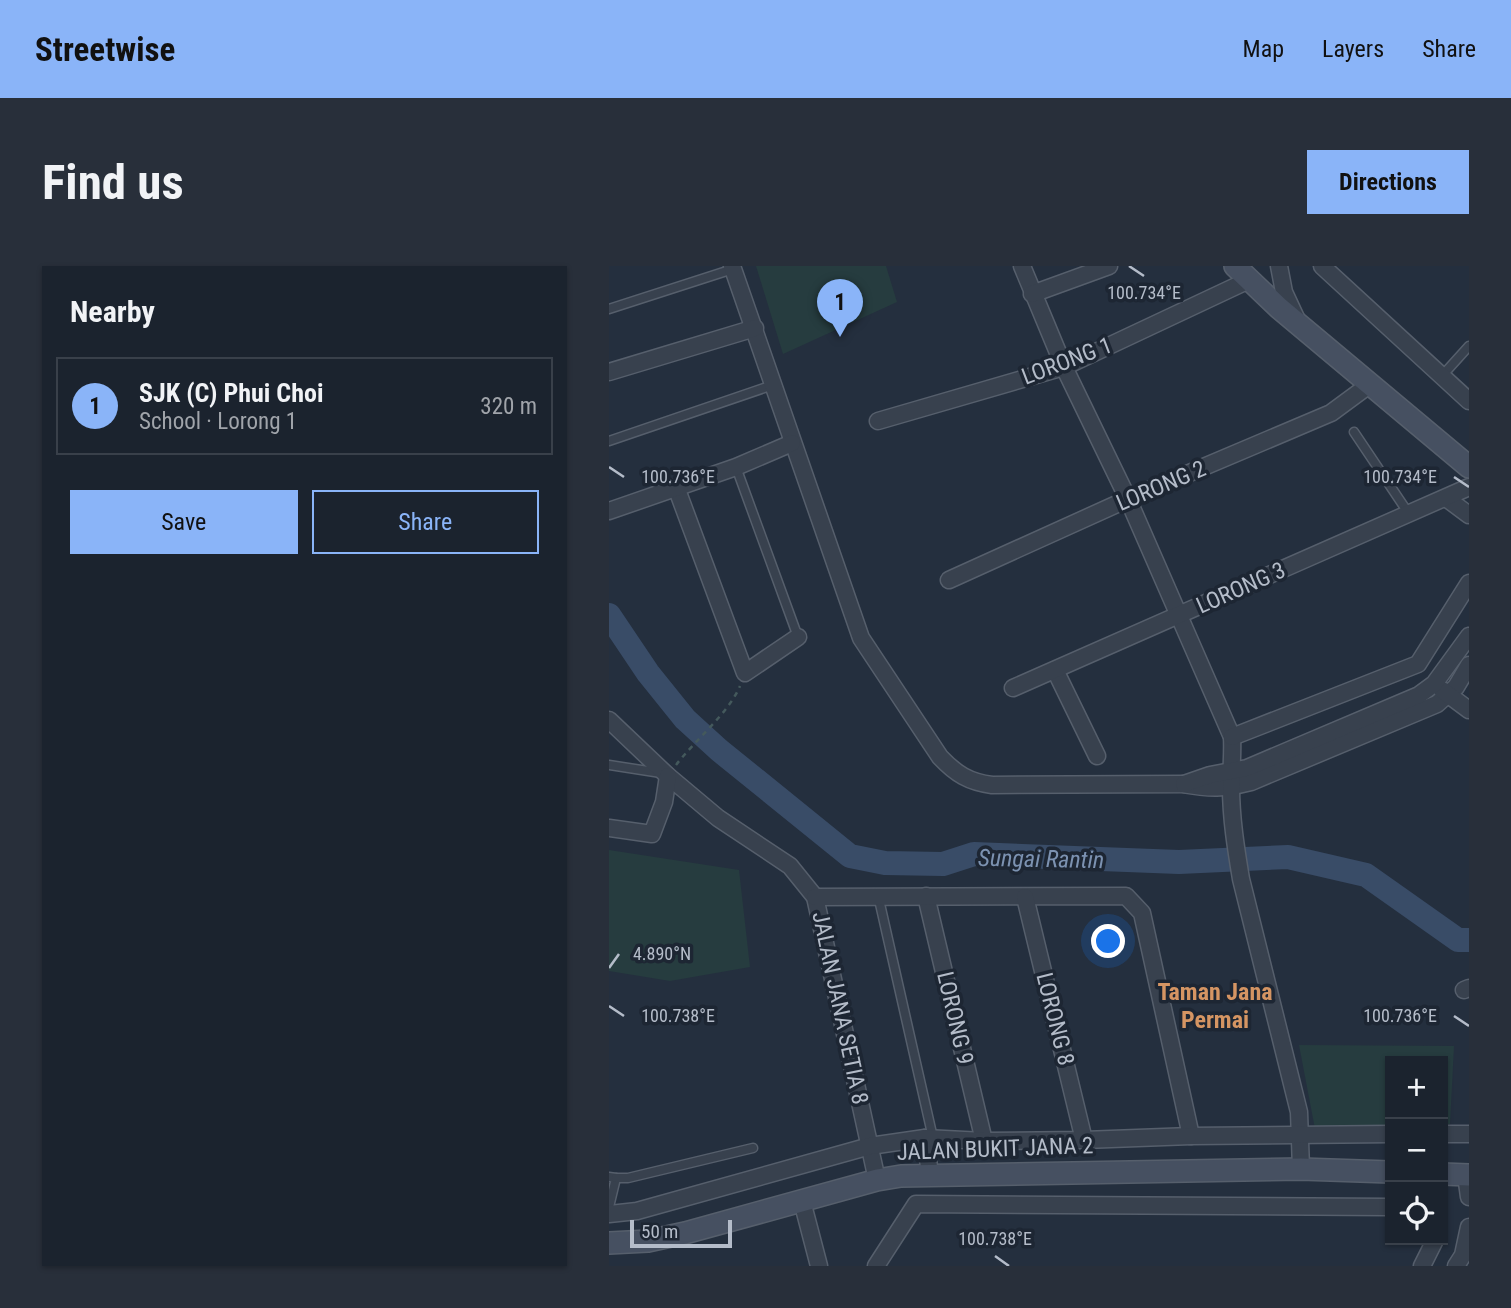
<!DOCTYPE html>
<html lang="en">
<head>
<meta charset="utf-8">
<style>
	:root { --surface:#1b232e; --page:#282f3a; --text:#f1f3f6; --muted:#a0a4aa; --line:#39404a; --accent:#8ab4f8 }
	body { margin:0; font-family:"Roboto Condensed",sans-serif; background:var(--page); color:var(--text) }
	.controls { position:absolute; right:21px; bottom:21px; display:grid; overflow:hidden; border-radius:0px; box-shadow:0 2px 5px #0004 }
	.controls button { width:63px; height:63px; display:grid; place-items:center; padding:0; border:0; border-bottom:2px solid var(--line); background:var(--surface); color:var(--text); font:35px sans-serif }
	.scale { position:absolute; left:21px; bottom:18px; width:102px; box-sizing:border-box; padding-left:7px; border:4px solid #b4bcc9; border-top:0; font-size:19px; line-height:24px; white-space:nowrap; color:#b4bcc9; -webkit-text-stroke:5px #1d2633; paint-order:stroke }
	.you { position:absolute; left:500px; top:676px; width:24px; height:24px; margin:-18px; border:5px solid #fff; border-radius:50%; background:#1a73e8; box-shadow:0 0 0 10px #1a73e833 }
	.badge { display:grid; place-items:center; width:46px; height:46px; border-radius:50%; background:var(--accent); color:#111; font-size:23px; font-weight:700 }
	.pin { position:absolute; translate:-50% -58px; filter:drop-shadow(0 2px 4px #0008) }
	.pin::after { content:''; position:absolute; top:37px; width:24px; height:21px; background:inherit; clip-path:polygon(0 0,100% 0,50% 100%) }
	.list { margin:0; padding:0; list-style:none }
	h2 { display:flex; justify-content:space-between; align-items:center; height:91px; margin:0; padding:0 28px; font-size:30px }
	h2 small { font-size:23px; font-weight:400; color:var(--muted) }
	.list li { display:grid; grid-template-columns:46px 1fr auto; gap:21px; align-items:center; box-sizing:border-box; height:98px; margin:0 14px 14px; padding:0 14px; border:2px solid var(--line); border-radius:0px }
	.list b { display:block; font-size:26px; white-space:nowrap }
	.list p { margin:0; font-size:23px; white-space:nowrap; color:var(--muted) }
	.list em { font-size:23px; font-style:normal; color:var(--muted) }
	.actions { display:flex; gap:14px; padding:21px 28px }
	.actions a { flex:1; padding:16px 0; border:2px solid var(--accent); border-radius:0px; text-align:center; font-size:24px; color:var(--accent) }
	.actions .main { background:var(--accent); color:#111 }
	.icon { flex:none; width:38px; height:38px; fill:none; stroke:currentColor; stroke-width:2; stroke-linecap:round; stroke-linejoin:round }
	.map { position:relative; flex:none; width:860px; height:1000px; overflow:hidden; border-radius:0px }
	header { display:flex; align-items:center; gap:42px; box-sizing:border-box; height:98px; padding:0 35px; background:var(--accent); color:#111 }
	header strong { font-size:33px }
	nav { display:flex; gap:38px; margin-inline-start:auto; font-size:24px }
	.intro { display:flex; align-items:center; justify-content:space-between; box-sizing:border-box; height:168px; padding:0 42px }
	h1 { margin:0; font-size:49px }
	.button { padding:18px 32px; border-radius:0px; background:var(--accent); color:#111; font-size:24px; font-weight:700 }
	main { display:flex; gap:42px; padding:0 42px }
	aside { flex:1; background:var(--surface); border-radius:0px; box-shadow:0 2px 5px #0004 }
	.map>svg:first-child { display:block }
	.green { fill:#263c3f }
	.lines { fill:none; stroke-linecap:round; stroke-linejoin:round }
	.river { stroke:#394c67; stroke-width:24 }
	.lane-casing { stroke:#565f6c; stroke-width:11 }
	.street-casing { stroke:#565f6c; stroke-width:19 }
	.secondary-casing { stroke:#565f6c; stroke-width:24 }
	.path { stroke:#44595c; stroke-width:2.5; stroke-dasharray:5 5; stroke-linecap:butt }
	.lane { stroke:#38414e; stroke-width:8 }
	.street { stroke:#38414e; stroke-width:16 }
	.secondary { stroke:#465061; stroke-width:21 }
	.ticks { fill:none; stroke:#b4bcc9; stroke-width:2.5 }
	.labels { text-anchor:middle; dominant-baseline:central; stroke-width:7; stroke-linejoin:round; paint-order:stroke }
	.street-label { font-size:23px; fill:#b4bcc9; stroke:#1d2633 }
	.water-label { font-size:24px; font-style:italic; fill:#7c92b1; stroke:#1d2633 }
	.neighbourhood-label { font-size:24px; font-weight:bold; fill:#d59563; stroke:#1d2633 }
	.ticks-label { font-size:18px; text-anchor:middle; fill:#b4bcc9; stroke:#1d2633; stroke-width:7; stroke-linejoin:round; paint-order:stroke }
</style>
</head>
<body>
<header>
<strong>Streetwise</strong>
<nav><a>Map</a><a>Layers</a><a>Share</a></nav>
</header>
<div class="intro"><h1>Find us</h1><a class="button">Directions</a></div>
<main>
<aside>
<h2>Nearby<small></small></h2>
<ul class="list">
<li><span class="badge">1</span><div><b>SJK (C) Phui Choi</b><p>School · Lorong 1</p></div><em>320 m</em></li>
</ul>
<div class="actions"><a class="main">Save</a><a>Share</a></div>
</aside>
<div class="map">
<svg width="860" height="1000" viewBox="0 0 860 1000">
	<rect width="100%" height="100%" fill="#242f3e"/>
	<g class="green">
		<polygon points="147,0 277,0 288,36 174,88"/>
		<polygon points="0,584 130,604 141,701 61,715 0,705"/>
		<polygon points="690,779 845,780 841,858 834,858 834,795 781,795 781,860 706,863"/>
	</g>
	<g class="lines">
		<polyline class="river" points="0,349 39,407 76,453 110,484 241,590 276,597 334,598 365,588 570,596 679,591 757,609 849,674 860,674"/>
		<g class="lane-casing">
			<g id="lane">
				<polyline points="0,43 124,3"/>
				<polyline points="832,111 860,80"/>
				<polyline points="745,166 800,248"/>
				<polyline points="0,175 164,119"/>
				<polyline points="127,201 189,371"/>
				<polyline points="0,499 52,507"/>
				<polyline points="269,629 324,872"/>
				<polyline points="0,911 7,912 0,941"/>
				<polyline points="7,912 19,912 144,882"/>
			</g>
		</g>
		<g class="street-casing">
			<g id="street">
				<path d="M123,0l129,372 79,119c16,17 29,25 52,28l190,-1c29,5 41,5 69,-2l186,-78 19,-17 13,-22"/>
				<path d="M413,0l42,101 64,132 104,238c1,17 -1,33 -1,50 0,31 5,62 10,92l58,233 2,57"/>
				<polyline points="670,0 675,26 688,54"/>
				<polyline points="713,0 860,135"/>
				<polyline points="423,28 500,0"/>
				<polyline points="0,106 146,62"/>
				<polyline points="269,155 455,101 640,14"/>
				<polyline points="67,221 136,407 189,371"/>
				<polyline points="837,232 860,249"/>
				<polyline points="0,245 127,201 183,177"/>
				<polyline points="340,314 519,233 722,147 760,119"/>
				<polyline points="446,404 488,490"/>
				<polyline points="404,422 860,221"/>
				<polyline points="833,424 860,444"/>
				<polyline points="0,454 59,510 109,552 181,600 206,631 268,914"/>
				<polyline points="623,471 809,398 860,317"/>
				<polyline points="575,518 601,509 638,502 810,429 825,418 860,370"/>
				<polyline points="0,562 43,568 55,536 59,510"/>
				<polyline points="317,630 375,875"/>
				<polyline points="206,631 517,630 533,647 582,870"/>
				<polyline points="416,631 475,874"/>
				<polyline points="855,724 860,722"/>
				<polyline points="834,868 860,868"/>
				<polyline points="316,872 321,908"/>
				<polyline points="857,909 860,931"/>
				<polyline points="193,935 210,1000"/>
				<polyline points="0,948 28,945 261,880 316,872 375,875 475,874 582,870 781,868"/>
				<polyline points="267,1000 307,938 781,941"/>
				<polyline points="813,1000 826,974"/>
				<polyline points="847,1000 854,989 860,961"/>
			</g>
		</g>
		<g class="secondary-casing">
			<g id="secondary">
				<polyline points="626,0 670,42 860,201"/>
				<polyline points="834,908 860,909"/>
				<polyline points="0,977 39,975 76,967 268,914 292,910 692,903 781,906"/>
			</g>
		</g>
		<path class="path" d="M67,499c19,-25 52,-51 64,-79"/>
		<use href="#lane" class="lane"/>
		<use href="#street" class="street"/>
		<use href="#secondary" class="secondary"/>
	</g>
	<path class="ticks" d="M520,0l15,10M0,201l15,10M845,211l15,10M0,702l10,-14M0,740l15,10M845,750l15,10M386,990l14,10"/>
	<g class="labels">
		<g class="street-label">
			<text transform="translate(458 95) rotate(-21)">LORONG 1</text>
			<text transform="translate(552 220) rotate(-23)">LORONG 2</text>
			<text transform="translate(632 322) rotate(-24)">LORONG 3</text>
			<text transform="translate(231 742) rotate(78)">JALAN JANA SETIA 8</text>
			<text transform="translate(346 752) rotate(77)">LORONG 9</text>
			<text transform="translate(446 753) rotate(76)">LORONG 8</text>
			<text transform="translate(386 883) rotate(-2)">JALAN BUKIT JANA 2</text>
		</g>
		<g class="water-label">
			<text transform="translate(432 593) rotate(1)">Sungai Rantin</text>
		</g>
		<g class="neighbourhood-label">
			<text x="606" y="726">Taman Jana<tspan x="606" dy="28">Permai</tspan></text>
		</g>
	</g>
	<g class="ticks-label">
		<text x="535" y="33">100.734°E</text>
		<text x="69" y="217">100.736°E</text>
		<text x="791" y="217">100.734°E</text>
		<text x="53" y="694">4.890°N</text>
		<text x="69" y="756">100.738°E</text>
		<text x="791" y="756">100.736°E</text>
		<text x="386" y="979">100.738°E</text>
	</g>
</svg>
<div class="controls">
<button>+</button>
<button>−</button>
<button><svg class="icon" aria-label="locate" viewBox="0 0 24 24"><circle cx="12" cy="12" r="6"/><path d="M12 2v4M12 18v4M2 12h4M18 12h4"/></svg></button>
</div>
<div class="scale">50 m</div>
<div class="you"></div>
<div class="pin badge" style="left:231px;top:71px">1</div>
</div>
</main>
</body>
</html>
